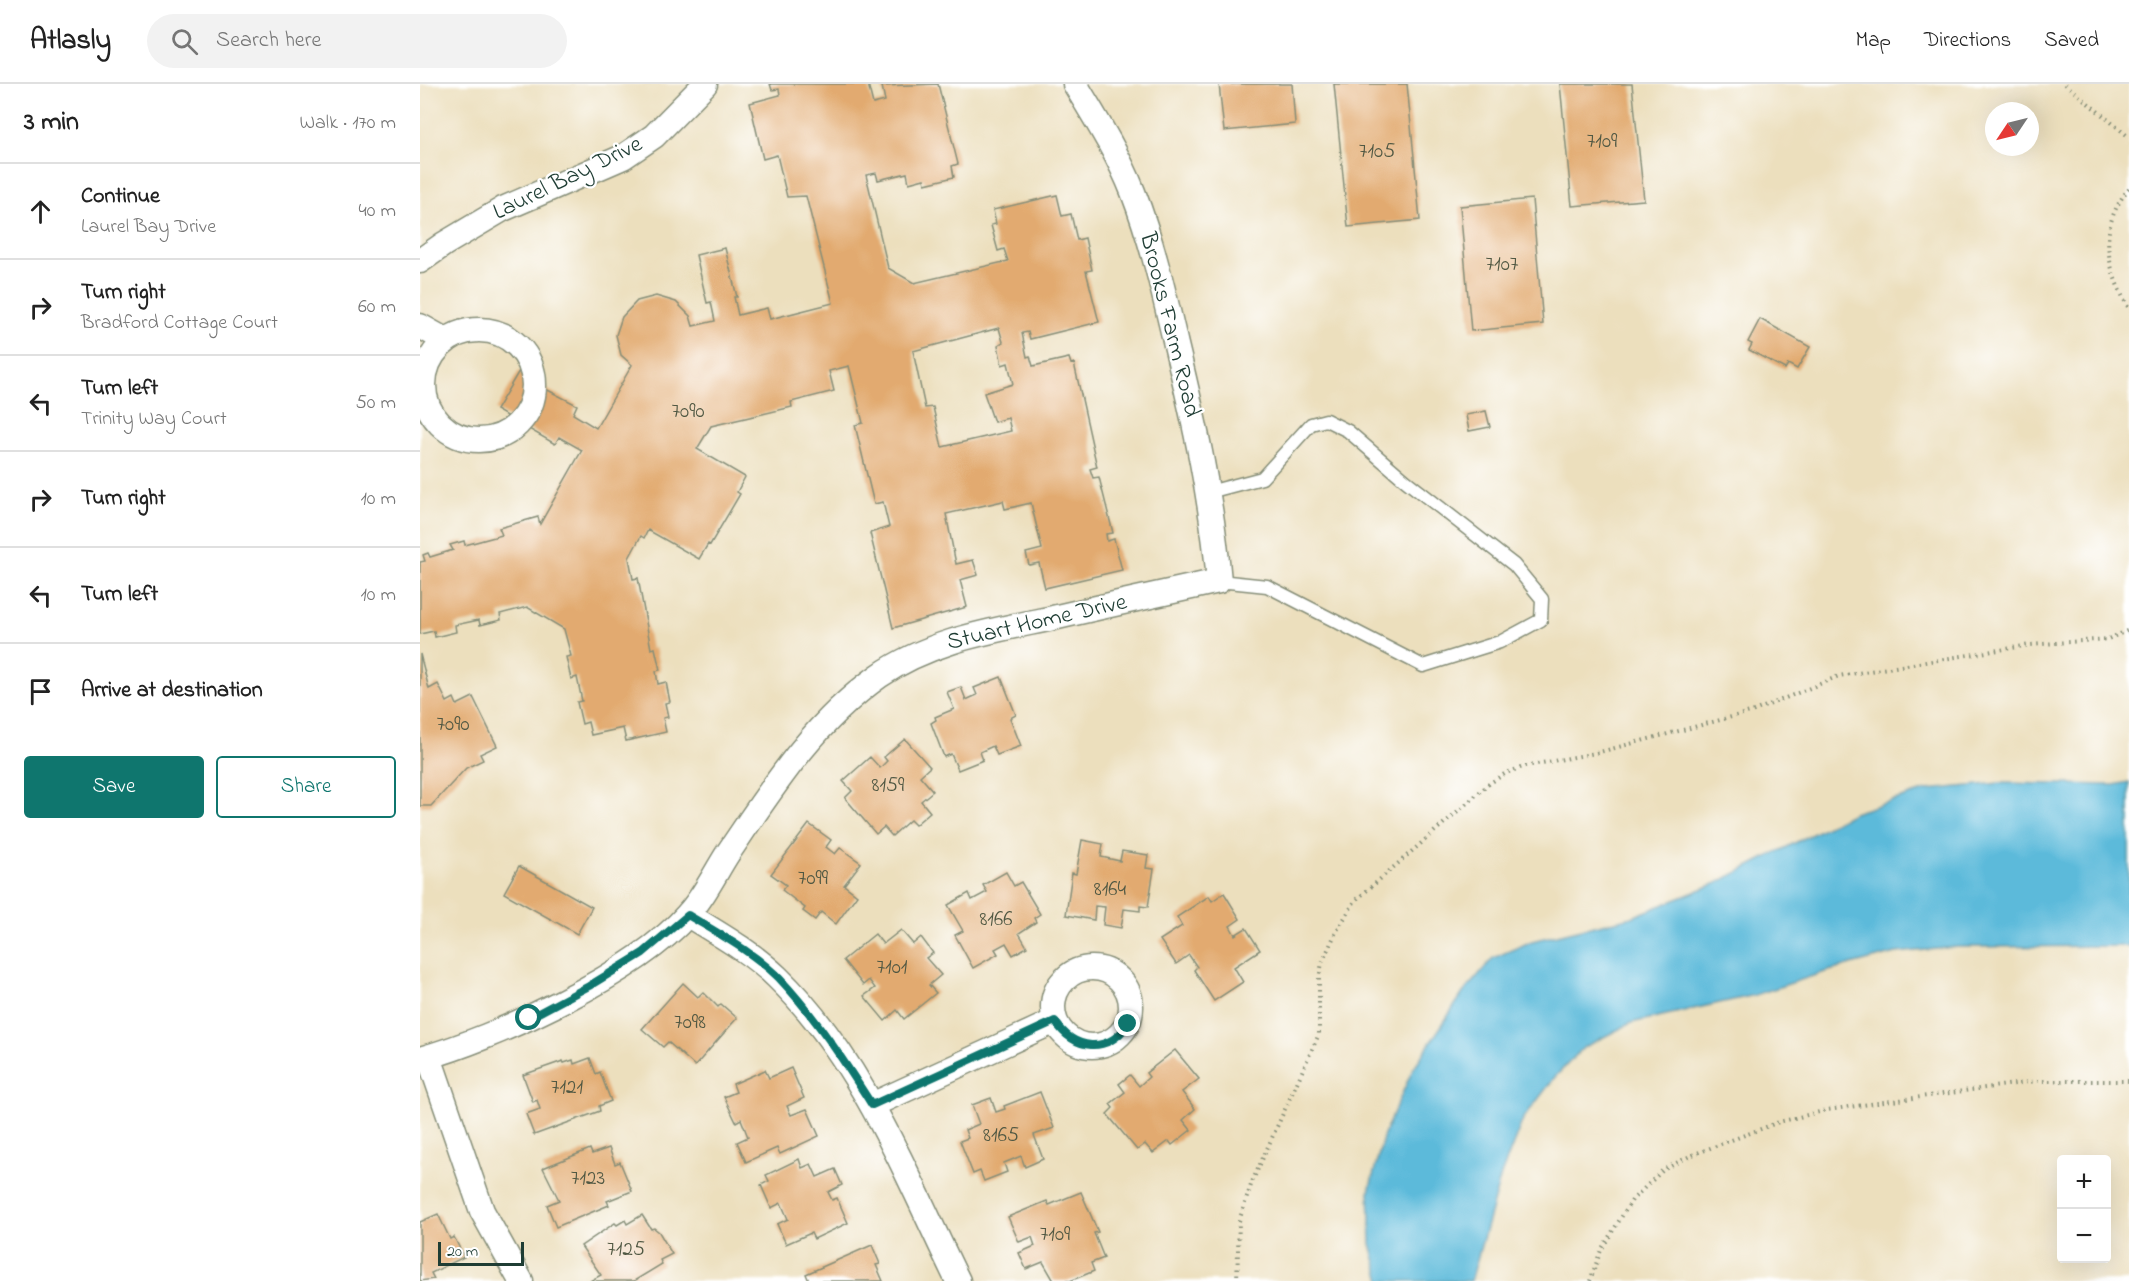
<!DOCTYPE html>
<html lang="en">
<head>
<meta charset="utf-8">
<style>
	:root { --surface:#fff; --page:#f2f2f2; --text:#222; --muted:#767676; --line:#e0e0e0; --accent:#0f766e }
	body { margin:0; font-family:"Indie Flower",sans-serif; background:var(--page); color:var(--text) }
	.controls { position:absolute; right:18px; bottom:18px; display:grid; overflow:hidden; border-radius:6px; box-shadow:0 6px 24px #0002 }
	.controls button { width:54px; height:54px; display:grid; place-items:center; padding:0; border:0; border-bottom:2px solid var(--line); background:var(--surface); color:var(--text); font:30px sans-serif }
	.compass { position:absolute; left:1565px; top:18px; width:54px; height:54px; border-radius:50%; background:var(--surface); box-shadow:0 6px 24px #0002; rotate:235deg }
	.scale { position:absolute; left:18px; bottom:15px; width:86px; box-sizing:border-box; padding-left:6px; border:3px solid #1f3d34; border-top:0; font-size:16px; line-height:21px; white-space:nowrap; color:#1f3d34; -webkit-text-stroke:4px #fff; paint-order:stroke }
	.stop { position:absolute; width:18px; height:18px; margin:-14px; border:4px solid #0f766e; border-radius:50%; background:#fff }
	.stop.end { background:#0f766e; border-color:#fff; box-shadow:0 2px 6px #0008 }
	.list { margin:0; padding:0; list-style:none }
	h2 { display:flex; justify-content:space-between; align-items:center; height:78px; margin:0; padding:0 24px; font-size:26px }
	h2 small { font-size:20px; font-weight:400; color:var(--muted) }
	.list li { display:grid; grid-template-columns:39px 1fr auto; gap:18px; align-items:center; box-sizing:border-box; height:96px; padding:0 24px; border-top:2px solid var(--line) }
	.list b { display:block; font-size:22px; white-space:nowrap }
	.list p { margin:0; font-size:20px; white-space:nowrap; color:var(--muted) }
	.list em { font-size:20px; font-style:normal; color:var(--muted) }
	.actions { display:flex; gap:12px; padding:18px 24px }
	.actions a { flex:1; padding:14px 0; border:2px solid var(--accent); border-radius:6px; text-align:center; font-size:21px; color:var(--accent) }
	.actions .main { background:var(--accent); color:#fff }
	.icon { flex:none; width:33px; height:33px; fill:none; stroke:currentColor; stroke-width:2; stroke-linecap:round; stroke-linejoin:round }
	.map { position:relative; flex:none; width:1709px; height:1197px; overflow:hidden }
	header { display:flex; align-items:center; gap:36px; box-sizing:border-box; height:84px; padding:0 30px; background:var(--surface); border-bottom:2px solid var(--line) }
	header strong { font-size:28px }
	nav { display:flex; gap:33px; margin-inline-start:auto; font-size:21px }
	.search { width:420px; height:54px; background:var(--page); display:flex; align-items:center; gap:15px; box-sizing:border-box; padding:0 21px; border-radius:33px; color:var(--muted); font-size:22px }
	main { display:flex }
	aside { flex:1; background:var(--surface) }
	.map>svg:first-child { display:block }
	.water { fill:#5cbada; stroke:#3e7c87; stroke-width:1.5 }
	.building { fill:#e2aa6f; fill-rule:evenodd }
	.lines { fill:none; stroke-linecap:round; stroke-linejoin:round }
	.service-casing { stroke:#868e78; stroke-width:15 }
	.minor-casing { stroke:#868e78; stroke-width:27 }
	.path { stroke:#868e78; stroke-width:4; stroke-dasharray:1.5 4.5; stroke-linecap:butt }
	.service { stroke:#fff; stroke-width:12 }
	.minor { stroke:#fff; stroke-width:24 }
	.route { stroke:#0f766e; stroke-width:8 }
	.labels { text-anchor:middle; dominant-baseline:central; stroke-width:4.5; stroke-linejoin:round; paint-order:stroke }
	.number-label { font-size:21px; fill:#505843 }
	.street-label { font-size:24px; fill:#1f3d34; stroke:#fff }
</style>
</head>
<body>
<header>
<strong>Atlasly</strong>
<div class="search"><svg class="icon" aria-label="search" viewBox="0 0 24 24"><circle cx="10" cy="10" r="6"/><path d="M15 15l6 6"/></svg>Search here</div>
<nav><a>Map</a><a>Directions</a><a>Saved</a></nav>
</header>
<main>
<aside>
<h2>3 min<small>Walk · 170 m</small></h2>
<ul class="list">
<li><svg class="icon" aria-label="ahead" viewBox="0 0 24 24"><path d="M12 20V5M6 11l6-6 6 6"/></svg><div><b>Continue</b><p>Laurel Bay Drive</p></div><em>40 m</em></li>
<li><svg class="icon" aria-label="right" viewBox="0 0 24 24"><path d="M7 20v-9h11M14 6l5 5-5 5"/></svg><div><b>Turn right</b><p>Bradford Cottage Court</p></div><em>60 m</em></li>
<li><svg class="icon" aria-label="left" viewBox="0 0 24 24"><path d="M17 20v-9H6M10 6l-5 5 5 5"/></svg><div><b>Turn left</b><p>Trinity Way Court</p></div><em>50 m</em></li>
<li><svg class="icon" aria-label="right" viewBox="0 0 24 24"><path d="M7 20v-9h11M14 6l5 5-5 5"/></svg><div><b>Turn right</b></div><em>10 m</em></li>
<li><svg class="icon" aria-label="left" viewBox="0 0 24 24"><path d="M17 20v-9H6M10 6l-5 5 5 5"/></svg><div><b>Turn left</b></div><em>10 m</em></li>
<li><svg class="icon" aria-label="arrive" viewBox="0 0 24 24"><path d="M6 21V4h12l-3 4 3 4H6"/></svg><div><b>Arrive at destination</b></div></li>
</ul>
<div class="actions"><a class="main">Save</a><a>Share</a></div>
</aside>
<div class="map">
<svg width="1709" height="1197" viewBox="0 0 1709 1197">
	<rect width="100%" height="100%" fill="#fff"/>
	<filter id="ink" filterUnits="userSpaceOnUse"><feTurbulence type="fractalNoise" baseFrequency=".0167" numOctaves="2"/><feDisplacementMap in="SourceGraphic" scale="12" xChannelSelector="R" yChannelSelector="G"/><feConvolveMatrix kernelMatrix="1 2 1 2 8 2 1 2 1" color-interpolation-filters="sRGB"/></filter>
	<filter id="wash" filterUnits="userSpaceOnUse"><feTurbulence type="fractalNoise" baseFrequency=".008" numOctaves="4" result="noise"/><feDisplacementMap in="SourceGraphic" scale="24" xChannelSelector="R" yChannelSelector="G"/><feGaussianBlur stdDeviation="1.35" result="paint"/><feColorMatrix in="noise" values="0 0 0 0 0 0 0 0 0 0 0 0 0 0 0 0 0 1.4 0 .05"/><feComposite in="paint" operator="in"/></filter>
	<g filter="url(#wash)">
		<rect width="100%" height="100%" fill="#ecdfbd"/>
		<polygon class="water" points="1709,698 1709,862 1537,863 1476,869 1405,888 1335,911 1211,939 1164,963 1135,993 1103,1035 1081,1091 1051,1197 961,1197 951,1160 949,1107 964,1050 993,985 1043,909 1073,874 1112,857 1212,833 1297,799 1433,729 1507,706 1580,699 1694,701"/>
		<g id="blocks">
			<g class="building">
				<path d="M350,0h98l5,20 12,-3 -3,-15 56,-2 20,80 -6,2 2,11 -29,7 -1,-5 -15,4 -2,-10 -29,7 -2,-7 -10,2 22,93 26,15 94,-22 -4,-12 -6,2 -7,-26 5,-1 -3,-14 64,-15 5,21 9,-2 6,26 8,-2 7,32 -6,1 13,51 -69,17 -2,-7 -6,1 5,24 3,-1 3,10 36,-8 2,6 3,-1 23,104 -7,2 3,9 6,-1 14,56 -7,1 1,7 7,-2 8,31 -77,18 -6,-25 -10,2 -3,-12 16,-4 -11,-46 -26,6 -2,-8 -57,13 10,50 17,-4 5,15 -18,5 7,27 -74,21 -23,-95 19,-6 -6,-25 -9,2 -19,-79 8,-2 -14,-57 -20,5 5,20 -43,11 1,5 -81,19 -14,23 48,28 -8,15 3,2 -30,51 -2,-1 -9,15 -51,-29 -4,8 -3,-2 -12,22 4,21 5,-1 13,71 4,-1 5,22 -4,1 2,13 8,-2 4,20 -5,1 3,14 -5,1 3,14 -40,9 -3,-13 -32,7 -3,-13 -6,2 -5,-22 5,-1 -5,-24 -6,2 -5,-22 5,-1 -7,-27 -37,-22 -27,7 1,6 -21,5 -1,-5 -24,5 1,7 -21,5 -1,-6 -14,3v-72l5,-1 -2,-6 5,-2 2,4 23,-7 -3,-5 14,-4 1,4 37,-10 -3,-7 39,-11 2,7 42,-74 -23,-13 -4,7 -59,-34 23,-39 15,12 43,22 -4,9 23,14 36,-63 -11,-10 -5,-20 6,-18 15,-16 19,-5 20,6 14,14 3,10 22,-5 -4,-19 -4,1 -11,-48 29,-7 12,49h-3l4,18 29,-7 3,11 63,-16 -27,-107 -19,1 -10,-42 -14,4 -13,-56 30,-8 -1,-6 -7,1zM579,244l4,14 -5,3 4,20 6,-2 5,21 -29,9 10,29 14,-4 3,13 -69,16 -9,-40 -8,1 -12,-57z"/>
				<polygon points="799,0 872,0 875,40 804,47"/>
				<polygon points="914,0 987,0 1000,136 928,143"/>
				<polygon points="1140,0 1212,0 1224,116 1152,122"/>
				<polygon points="1112,115 1123,240 1051,247 1040,122"/>
				<polygon points="1340,235 1390,263 1377,285 1368,280 1365,285 1329,266 1332,260 1328,258"/>
				<polygon points="1066,327 1070,343 1049,347 1046,331"/>
				<polygon points="0,570 9,605 18,600 27,618 34,614 37,621 53,613 77,662 60,670 63,676 46,684 11,722 0,722"/>
				<polygon points="581,593 596,631 590,634 601,662 577,671 573,662 560,668 563,676 538,686 531,670 524,673 511,639 516,636 515,633 534,625 527,608 541,603 546,616 557,611 554,604"/>
				<polygon points="485,655 510,683 500,692 513,707 501,717 510,728 495,741 490,736 472,752 464,743 456,750 425,714 432,707 423,697 450,673 460,684 467,677 464,673"/>
				<polygon points="389,740 411,756 406,763 415,770 420,764 441,779 424,801 437,811 416,840 401,828 395,836 383,827 385,824 362,806 366,801 351,790"/>
				<polygon points="662,756 683,760 681,773 700,777 702,767 728,771 726,784 734,785 728,823 720,822 720,827 704,825 701,844 683,841 685,823 675,822 674,836 646,831 652,789 656,790"/>
				<polygon points="99,782 172,823 157,850 84,809"/>
				<polygon points="586,788 594,802 601,798 620,830 614,834 616,838 599,849 607,863 593,871 586,859 575,865 578,870 553,884 535,851 543,847 528,821 549,809 552,816 567,808 563,801"/>
				<polygon points="804,809 820,835 810,842 815,851 826,844 840,866 814,883 823,898 794,917 774,886 777,883 769,871 756,880 740,856 762,842 757,833 789,812 792,817"/>
				<polygon points="481,846 493,860 501,853 513,869 506,874 521,891 509,901 516,909 484,935 477,926 465,937 444,912 455,904 449,896 443,901 423,876 455,850 463,860"/>
				<polygon points="263,899 278,913 283,908 298,923 301,920 317,934 275,982 248,958 243,963 222,945"/>
				<polygon points="755,966 779,995 762,1008 775,1025 763,1036 771,1046 752,1061 749,1057 733,1069 725,1060 717,1066 687,1030 693,1024 690,1020 705,1008 699,1000 710,991 719,1002 729,993 726,989"/>
				<polygon points="170,974 176,990 180,988 191,1017 179,1022 180,1027 114,1051 106,1030 120,1025 117,1016 113,1018 103,991 143,977 144,979 153,976 154,980"/>
				<polygon points="371,984 384,1014 367,1022 371,1031 387,1025 399,1052 360,1070 357,1064 326,1078 317,1058 328,1053 321,1035 316,1038 304,1013 316,1008 313,1000 345,986 349,994"/>
				<polygon points="620,1008 634,1044 614,1051 623,1075 605,1083 601,1072 584,1079 587,1088 564,1097 560,1087 553,1090 540,1057 548,1054 545,1046 559,1040 552,1021 571,1014 576,1028 585,1025 584,1022"/>
				<polygon points="189,1064 195,1080 200,1078 212,1107 187,1117 189,1121 136,1143 127,1121 139,1116 123,1084 170,1065 172,1070"/>
				<polygon points="379,1075 382,1084 391,1080 397,1093 415,1085 422,1101 408,1108 412,1116 417,1114 428,1139 394,1155 391,1149 366,1160 357,1140 368,1135 361,1119 351,1124 341,1101 349,1097 346,1091"/>
				<polygon points="661,1108 678,1148 674,1149 684,1174 671,1179 674,1187 650,1197 634,1197 623,1178 606,1185 599,1169 615,1162 612,1153 599,1158 588,1133 627,1117 629,1121"/>
				<polygon points="18,1130 30,1155 34,1153 44,1173 11,1189 14,1195 0,1197 0,1138"/>
				<polygon points="222,1131 231,1145 234,1144 239,1148 252,1170 240,1176 242,1180 214,1197 170,1197 181,1191 161,1162 195,1139 197,1141 205,1136 207,1140"/>
				<polygon points="452,1161 460,1180 456,1181 463,1197 389,1197 386,1190"/>
			</g>
		</g>
	</g>
	<g filter="url(#ink)">
		<use href="#blocks" fill-opacity="0" stroke="#868e78" stroke-width="1.5"/>
		<g class="lines">
			<g class="service-casing">
				<polyline id="service" points="789,408 842,394 891,340 906,336 928,347 986,397 1094,481 1122,515 1121,536 1080,558 1003,582 847,502 799,497"/>
			</g>
			<g class="minor-casing">
				<g id="minor">
					<polyline points="0,177 24,160 83,125 203,73 234,52 285,0"/>
					<polyline points="0,242 25,256"/>
					<circle cx="59" cy="301" r="55"/>
					<path d="M268,831c31,19 63,37 89,62 85,82 130,200 181,304"/>
					<circle cx="672" cy="923" r="39"/>
					<polyline points="9,973 62,1127 101,1197"/>
					<path d="M0,975c76,-21 216,-85 268,-145 16,-17 27,-41 40,-61 44,-65 85,-130 151,-177 52,-36 113,-45 174,-58 55,-13 111,-25 166,-37 -7,-80 -24,-158 -43,-236 -12,-52 -24,-104 -43,-153 -15,-38 -37,-73 -58,-108"/>
					<polyline points="452,1021 635,937"/>
				</g>
			</g>
			<g class="path">
				<polyline points="1645,0 1709,53"/>
				<path d="M1709,104c-32,40 -23,79 0,121"/>
				<polyline points="817,1197 819,1137 832,1098 899,950 899,894 902,879 916,848 935,817 1070,699 1086,689 1106,682 1176,669 1334,627 1419,592 1610,561 1688,555 1709,546"/>
				<polyline points="1170,1197 1181,1166 1212,1116 1243,1086 1272,1071 1359,1038 1407,1026 1616,997 1709,997"/>
			</g>
			<use href="#service" class="service"/>
			<use href="#minor" class="minor"/>
		</g>
	</g>
	<g class="lines" filter="url(#ink)">
		<path class="route" d="M109,934l60,-32 54,-33 45,-38c31,19 65,37 91,63 36,38 65,83 93,127l183,-84c19,30 53,33 73,3"/>
	</g>
	<g class="labels">
		<g class="number-label">
			<text x="1182" y="58">7109</text>
			<text x="957" y="68">7105</text>
			<text x="1082" y="181">7107</text>
			<text x="268" y="328">7090</text>
			<text x="33" y="641">7090</text>
			<text x="468" y="702">8159</text>
			<text x="393" y="795">7099</text>
			<text x="690" y="806">8164</text>
			<text x="576" y="836">8166</text>
			<text x="472" y="884">7101</text>
			<text x="270" y="939">7098</text>
			<text x="147" y="1004">7121</text>
			<text x="581" y="1052">8165</text>
			<text x="168" y="1095">7123</text>
			<text x="635" y="1151">7109</text>
			<text x="206" y="1166">7125</text>
		</g>
		<g class="street-label">
			<text transform="translate(148 95) rotate(-26)">Laurel Bay Drive</text>
			<text transform="translate(749 241) rotate(76)">Brooks Farm Road</text>
			<text transform="translate(617 539) rotate(-13)">Stuart Home Drive</text>
		</g>
	</g>
</svg>
<div class="controls">
<button>+</button>
<button>−</button>
</div>
<svg class="compass" viewBox="-18 -18 36 36"><path d="M0-13l5 13h-10z" fill="#e53935"/><path d="M0 13l5-13h-10z" fill="#767676"/></svg>
<div class="scale">20 m</div>
<div class="stop" style="left:109px;top:934px"></div>
<div class="stop end" style="left:708px;top:940px"></div>
</div>
</main>
</body>
</html>
